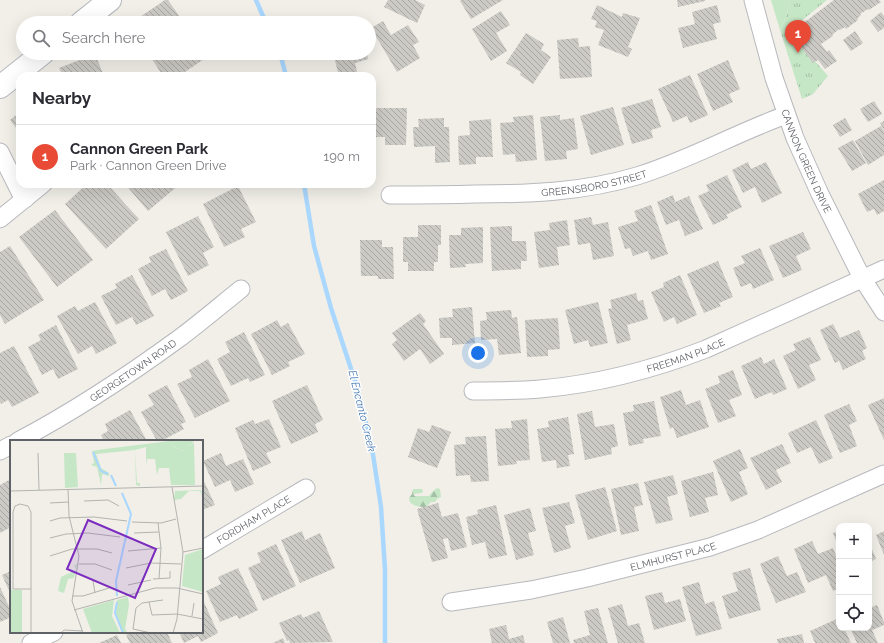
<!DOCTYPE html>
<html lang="en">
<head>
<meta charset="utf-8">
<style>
	:root { --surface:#fff; --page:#f2f2f3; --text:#2b2b33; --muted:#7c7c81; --line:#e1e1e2; --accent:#e84a36 }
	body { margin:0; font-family:Raleway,sans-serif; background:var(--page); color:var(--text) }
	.controls { position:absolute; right:12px; bottom:12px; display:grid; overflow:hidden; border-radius:8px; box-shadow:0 4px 16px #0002 }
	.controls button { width:36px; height:36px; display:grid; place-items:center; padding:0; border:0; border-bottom:1px solid var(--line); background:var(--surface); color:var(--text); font:20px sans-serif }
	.you { position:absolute; left:478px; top:353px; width:14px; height:14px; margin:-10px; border:3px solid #fff; border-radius:50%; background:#1a73e8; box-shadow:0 0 0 6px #1a73e833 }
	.badge { display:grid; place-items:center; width:26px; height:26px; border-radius:50%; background:var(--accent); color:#fff; font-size:13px; font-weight:700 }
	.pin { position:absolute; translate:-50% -33px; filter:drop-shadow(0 1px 2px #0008) }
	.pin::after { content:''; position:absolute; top:21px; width:14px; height:12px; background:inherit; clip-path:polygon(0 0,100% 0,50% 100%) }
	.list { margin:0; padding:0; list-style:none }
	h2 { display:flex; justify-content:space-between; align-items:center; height:52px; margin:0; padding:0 16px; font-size:17px }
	h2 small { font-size:13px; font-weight:400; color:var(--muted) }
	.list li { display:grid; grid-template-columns:26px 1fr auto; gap:12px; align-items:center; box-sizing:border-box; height:64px; padding:0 16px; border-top:1px solid var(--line) }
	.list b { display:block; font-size:15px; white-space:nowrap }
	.list p { margin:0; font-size:13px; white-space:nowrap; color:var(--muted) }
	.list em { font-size:13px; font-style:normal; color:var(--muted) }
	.icon { flex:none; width:22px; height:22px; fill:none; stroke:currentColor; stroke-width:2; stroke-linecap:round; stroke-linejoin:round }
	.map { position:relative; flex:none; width:884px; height:643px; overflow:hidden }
	.search { position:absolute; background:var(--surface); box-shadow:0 4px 16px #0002; left:16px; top:16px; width:360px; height:44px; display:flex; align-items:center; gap:10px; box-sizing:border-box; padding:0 14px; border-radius:22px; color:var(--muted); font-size:15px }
	.panel { position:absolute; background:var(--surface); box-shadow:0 4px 16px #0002; left:16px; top:72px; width:360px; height:116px; border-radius:12px }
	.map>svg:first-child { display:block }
	.green { fill:#c5e7c6 }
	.forest { fill:url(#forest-firs) }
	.park { fill:url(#park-tufts) }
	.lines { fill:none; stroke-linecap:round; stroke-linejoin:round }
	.stream { stroke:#aad7fe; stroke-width:4.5 }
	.building { fill:url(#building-back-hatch) }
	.street-casing { stroke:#b8b9be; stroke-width:19 }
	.secondary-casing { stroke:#b6b9be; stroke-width:24 }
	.street { stroke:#fff; stroke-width:17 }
	.secondary { stroke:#fff; stroke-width:22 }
	.labels { text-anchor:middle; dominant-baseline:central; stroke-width:3; stroke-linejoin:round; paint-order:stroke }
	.street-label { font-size:10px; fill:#5f6267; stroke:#fff }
	.water-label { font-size:11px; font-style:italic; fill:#4477b2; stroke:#fff }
	.inset-river { fill:none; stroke:#aad7fe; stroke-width:2 }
	.inset-road { fill:none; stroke:#b3b3b0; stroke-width:1 }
	.view { fill:#7b2cbf; fill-opacity:0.15; stroke:#7b2cbf; stroke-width:2 }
	.inset-edge { fill:none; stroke:#5f6267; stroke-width:2 }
</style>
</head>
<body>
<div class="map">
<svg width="884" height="643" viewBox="0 0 884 643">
	<defs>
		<pattern id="forest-firs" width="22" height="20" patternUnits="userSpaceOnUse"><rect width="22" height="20" fill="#c5e7c6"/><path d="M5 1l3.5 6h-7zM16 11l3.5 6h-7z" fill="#a3bfa5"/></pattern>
		<pattern id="park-tufts" width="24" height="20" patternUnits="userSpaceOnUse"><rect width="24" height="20" fill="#c5e7c6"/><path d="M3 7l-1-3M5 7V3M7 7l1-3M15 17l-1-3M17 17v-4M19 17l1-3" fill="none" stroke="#a3bfa5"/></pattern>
		<pattern id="building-back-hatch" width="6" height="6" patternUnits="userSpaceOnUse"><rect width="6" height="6" fill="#cccac4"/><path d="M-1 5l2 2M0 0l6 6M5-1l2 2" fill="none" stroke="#a9a7a3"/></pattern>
	</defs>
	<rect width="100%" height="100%" fill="#f1efe8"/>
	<path class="green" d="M771,0h17c2,9 -4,22 -8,30z"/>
	<path class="forest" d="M437,488l3,1 1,8 -4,2 -2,3h-4l-5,5c-7,0 -17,-1 -17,-9l3,-4 1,-5h9l1,2 -1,2 -9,1 2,2h14l3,-4z"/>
	<path class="park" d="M788,0h39l-38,31 39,45 -15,18 -11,5 -22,-69c4,-8 10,-21 8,-30z"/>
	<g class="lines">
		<g class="stream">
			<polyline points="256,0 266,23"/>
			<polyline points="280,53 286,76"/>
			<polyline points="304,184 314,246 331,308 357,387 372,448 381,507 385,570 385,643"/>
		</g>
	</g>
	<g class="building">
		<polygon points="165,0 168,0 184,23 131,23"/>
		<polygon points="388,0 415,0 425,5 417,23 384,7"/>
		<polygon points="461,0 503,0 471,19 460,1"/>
		<polygon points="677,0 705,0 705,1 678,7"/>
		<polygon points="834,0 879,0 881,2 869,10 868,9 860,14 861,15 857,19 858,20 846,29 845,27 840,30 839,29 832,35 833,36 821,44 827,52 829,50 837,61 825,69 818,60 813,63 790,33"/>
		<polygon points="597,5 622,17 623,13 640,18 628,47 632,49 628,57 598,45 604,30 595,27 597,21 591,19"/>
		<polygon points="717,5 721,22 713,24 717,39 683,48 678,28 695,24 692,12"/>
		<polygon points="501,11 510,25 496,33 507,51 491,61 472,29"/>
		<polygon points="881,12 884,16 884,28 878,32 870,21"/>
		<polygon points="383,21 391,35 408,25 419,42 413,45 420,58 397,72 371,28"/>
		<polygon points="855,31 863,43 851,51 843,40"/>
		<polygon points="526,33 544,44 541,50 551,57 533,84 520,75 521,72 506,63"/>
		<polygon points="578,38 579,47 590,46 592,77 560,79 557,40"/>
		<polygon points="148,53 204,53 207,57 179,76 163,76"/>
		<polygon points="333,53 367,53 368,59 355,63 358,76 339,76"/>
		<polygon points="95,54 104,76 63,76 59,68"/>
		<polygon points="728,60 740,89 729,94 733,102 713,111 697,74"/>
		<polygon points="690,75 708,115 690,123 687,116 673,122 658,89"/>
		<polygon points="652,99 661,127 651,130 653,138 632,144 621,108"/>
		<polygon points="874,101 882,114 868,122 860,109"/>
		<polygon points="613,107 624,145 591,155 580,116"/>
		<polygon points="374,108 407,108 406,145 385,145 385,137 373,137"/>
		<polygon points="20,112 20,133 10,120"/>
		<polygon points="533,115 537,160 516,162 515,154 503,155 500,123 514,122 513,117"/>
		<polygon points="560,115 560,120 574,118 578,149 566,151 567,159 545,161 540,117"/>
		<polygon points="444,118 444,127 449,127 450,162 435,163 435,146 414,147 413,127 419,127 418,119"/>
		<polygon points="845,118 852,130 840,137 833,125"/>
		<polygon points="491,119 493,157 476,157 476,164 459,165 458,136 470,135 469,121"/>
		<polygon points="884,121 884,130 880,123"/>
		<polygon points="881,126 884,131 884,155 868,165 855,141"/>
		<polygon points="853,140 866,163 852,171 838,148"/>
		<polygon points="748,162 751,169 766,162 782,193 762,203 755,187 743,193 732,170"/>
		<polygon points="727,175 742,207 726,215 728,218 713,225 698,196 709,191 706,185"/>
		<polygon points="884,180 884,211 877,215 874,209 867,212 858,194"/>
		<polygon points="87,184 107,184 139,219 106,249 65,204"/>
		<polygon points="125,184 180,184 148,211"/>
		<polygon points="238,186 256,222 241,229 245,237 224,247 203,204"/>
		<polygon points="673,195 675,202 689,196 703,229 685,236 679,220 666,225 657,202"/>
		<polygon points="651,205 668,254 651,260 648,251 633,256 630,248 625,249 618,227 638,221 634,211"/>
		<polygon points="55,210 93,260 57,287 19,237"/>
		<polygon points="198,216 214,247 203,253 209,265 188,276 166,232"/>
		<polygon points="591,217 593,225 608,222 614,256 593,260 590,243 578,245 574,220"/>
		<polygon points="567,220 570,245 557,247 559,265 539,268 534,232 550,230 549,223"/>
		<polygon points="418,225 441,225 441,245 438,245 438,262 434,262 434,271 408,271 408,262 403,262 403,237 418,237"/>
		<polygon points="512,226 512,241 526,241 527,261 521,261 521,269 492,271 490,227"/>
		<polygon points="483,227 483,263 465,264 466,267 450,268 449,235 461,235 461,228"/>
		<polygon points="803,232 811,249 796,256 802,270 783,278 769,246"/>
		<polygon points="360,240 382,240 382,247 393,247 394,279 378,279 378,276 361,276"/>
		<polygon points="10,246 44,300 5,324 0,315 0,252"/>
		<polygon points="760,248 774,280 753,289 751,283 741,287 733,268 745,263 741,256"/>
		<polygon points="166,249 188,291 171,300 165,289 152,296 138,269 151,262 149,257"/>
		<polygon points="718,261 733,297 719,303 721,306 704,313 687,274"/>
		<polygon points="132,275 154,316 136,325 132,317 116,325 101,296 117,288 115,284"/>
		<polygon points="680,275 697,315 677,324 674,317 664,322 651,292 664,287 663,283"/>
		<polygon points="636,293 638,301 643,300 648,319 627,325 631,340 617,344 608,309 612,308 610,300"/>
		<polygon points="95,302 117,343 96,354 92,346 78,354 57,316 75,306 78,311"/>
		<polygon points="598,302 608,343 590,347 588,340 574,344 565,310"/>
		<polygon points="472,307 475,343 452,345 452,338 440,338 439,318 453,317 452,309"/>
		<polygon points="511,310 512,318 517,317 521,353 499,355 497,339 481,340 480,321 487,320 486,312"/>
		<polygon points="420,313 426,321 423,324 444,354 430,364 420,349 404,361 392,344 397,340 392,333"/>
		<polygon points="558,318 560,349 548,350 548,356 527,357 525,320"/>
		<polygon points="277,320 281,327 288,323 305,354 288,362 290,366 272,375 251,334"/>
		<polygon points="833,324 840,338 859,330 867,348 862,351 866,359 843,370 839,361 835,363 820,330"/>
		<polygon points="56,325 78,369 58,379 53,369 42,375 28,347 41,340 38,335"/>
		<polygon points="244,332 265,375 250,382 248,378 231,386 217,359 230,352 225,342"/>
		<polygon points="810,337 821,360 809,365 816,380 798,389 783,356 796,350 793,344"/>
		<polygon points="14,346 39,393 12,407 8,400 1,404 0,401 0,353"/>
		<polygon points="761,357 764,364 774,359 787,389 773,395 772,392 755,399 741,366"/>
		<polygon points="208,359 230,401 195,418 177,384 192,377 189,370"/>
		<polygon points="733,370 742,395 729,400 736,416 718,423 705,389 720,383 718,376"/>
		<polygon points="167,385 186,422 181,424 184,429 161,441 157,441 141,412 154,405 148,395"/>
		<polygon points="307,385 323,420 315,424 318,432 291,444 272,401"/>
		<polygon points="681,390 686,405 700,400 709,427 677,438 673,427 670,429 660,397"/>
		<polygon points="884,398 884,440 868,405"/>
		<polygon points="654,401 661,436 643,439 644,443 629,446 623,413 634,411 633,405"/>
		<polygon points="849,404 857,421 849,425 857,446 840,453 824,415"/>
		<polygon points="130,410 147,441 104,441 101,435 108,431 105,424"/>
		<polygon points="592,411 595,427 614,424 618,446 611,448 612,454 585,460 577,414"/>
		<polygon points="568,417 574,454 568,455 570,466 557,468 556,460 542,462 537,429 549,427 548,421"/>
		<polygon points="269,419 281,447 266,453 271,463 253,471 235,428 253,420 255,424"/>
		<polygon points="527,419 530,460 516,461 517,464 498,466 495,429 512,428 511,421"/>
		<polygon points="816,420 833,458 819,464 811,447 797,453 788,433"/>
		<polygon points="432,425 451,432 437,468 408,457 418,428 429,432"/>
		<polygon points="486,436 489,481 471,482 470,475 456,476 454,445 466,444 465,437"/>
		<polygon points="782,444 791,463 776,470 782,482 766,490 750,458"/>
		<polygon points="740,449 748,468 739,472 748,494 731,502 713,461"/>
		<polygon points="221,453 226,466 243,459 254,484 235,492 230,480 215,487 203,461"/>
		<polygon points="713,472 718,495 705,498 709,512 690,517 681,481"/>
		<polygon points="673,475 678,494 667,497 673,520 656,524 644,482"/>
		<polygon points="202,477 215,505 202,510"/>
		<polygon points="11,479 11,527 0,533 0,485"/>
		<polygon points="638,483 643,505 634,507 639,531 621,535 611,489"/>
		<polygon points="605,487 617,531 588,540 575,495"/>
		<polygon points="569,502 575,523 565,526 571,548 554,553 542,508"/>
		<polygon points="438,503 442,517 458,513 467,547 451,551 448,538 443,539 448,558 432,562 417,509"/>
		<polygon points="496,505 507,555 489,559 485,542 472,545 466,517 478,514 477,510"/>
		<polygon points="530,508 536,531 528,533 534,555 516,560 504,515"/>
		<polygon points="302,531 305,540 320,533 335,568 300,583 281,540"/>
		<polygon points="839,531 839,548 833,533"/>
		<polygon points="884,531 884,555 876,535"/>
		<polygon points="812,541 818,554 833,548 839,563 839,588 833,591 826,575 808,583 794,549"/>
		<polygon points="869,542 876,559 869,562"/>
		<polygon points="276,544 296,586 263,601 248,568 261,562 257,553"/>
		<polygon points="778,556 787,576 797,572 806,592 776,603 760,564"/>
		<polygon points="238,568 258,610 239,619 237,615 220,622 206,591 221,584 218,577"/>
		<polygon points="750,568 761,610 729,619 722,596 738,591 732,573"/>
		<polygon points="11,571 11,595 2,575"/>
		<polygon points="699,582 705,604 714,601 722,629 696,636 682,587"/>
		<polygon points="0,587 11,611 11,617 0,622"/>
		<polygon points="662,592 665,603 680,599 686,621 654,630 645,596"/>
		<polygon points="202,598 218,633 201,642 198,636 184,643 179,632 202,632"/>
		<polygon points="622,604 628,626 639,623 645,643 618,643 608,608"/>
		<polygon points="877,605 884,622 884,625 872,630 878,643 857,643 850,628 869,628 869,608"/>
		<polygon points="598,608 608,643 574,643 573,640 590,635 584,611"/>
		<polygon points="319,611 333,642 290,643 289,640 287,641 279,623 301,614 303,618"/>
		<polygon points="563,617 570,643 553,643 547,622"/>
		<polygon points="839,618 839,628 844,628 851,643 815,643 810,631"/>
		<polygon points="506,625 509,639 523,635 525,643 492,643 489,629"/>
		<polygon points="131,632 167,632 172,643 130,643 126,635"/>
		<polygon points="802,634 804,643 778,643 777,639"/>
		<polygon points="117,635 121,643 99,643"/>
		<polygon points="283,638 285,643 273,643"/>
	</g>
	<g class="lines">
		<g class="street-casing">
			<g id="street">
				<path id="s1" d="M753,0l21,78 21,60 25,56 42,84 22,34"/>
				<polyline points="0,152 20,192 25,199"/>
				<path id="s2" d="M390,195c29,0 57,0 85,-1 56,0 108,-2 162,-18 52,-16 99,-43 149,-61"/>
				<polyline points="0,219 43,184"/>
				<path id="s3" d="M473,391c23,0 45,0 67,-2 58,-5 112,-19 166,-40l178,-80"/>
				<path id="s4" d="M18,441c57,-30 111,-66 163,-104 20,-15 40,-32 60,-48"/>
				<polyline points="0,451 11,445"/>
				<path id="s5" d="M202,550l104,-62"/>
				<path id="s6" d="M451,602l80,-12 56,-12 123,-31 48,-17 126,-56"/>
				<polyline points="31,643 54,632"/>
			</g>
		</g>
		<g class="secondary-casing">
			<g id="secondary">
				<polyline points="81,23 110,0"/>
				<polyline points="0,87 43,53"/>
			</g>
		</g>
		<use href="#street" class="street"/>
		<use href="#secondary" class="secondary"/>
	</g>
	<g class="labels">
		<g class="street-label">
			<text stroke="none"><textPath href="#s1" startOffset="170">CANNON GREEN DRIVE</textPath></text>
			<text stroke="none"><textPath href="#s2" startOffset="205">GREENSBORO STREET</textPath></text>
			<text stroke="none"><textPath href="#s3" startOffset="217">FREEMAN PLACE</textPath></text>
			<text stroke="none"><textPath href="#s4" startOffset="135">GEORGETOWN ROAD</textPath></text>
			<text stroke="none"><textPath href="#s5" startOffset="60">FORDHAM PLACE</textPath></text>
			<text stroke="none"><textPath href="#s6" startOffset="227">ELMHURST PLACE</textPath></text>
		</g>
		<g class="water-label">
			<text transform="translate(362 411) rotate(76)">El Encanto Creek</text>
		</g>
	</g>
	<g transform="translate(10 440)">
		<rect width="193" height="193" fill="#f1efe8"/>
		<path d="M168,0h5l-14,3 2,3 16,6v-7l4,1 3,-4 1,43h-24l-2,-17h-10l-2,7 -2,-16h-8l-1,7v-19l-11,3 2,33h3v3l-4,-1 -1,-35 -39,4 3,-3 -2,-1zM54,13h12l2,34 -13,1zM191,50l1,6 -2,-5h-11l-8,8 -7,1 1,-9zM118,157l1,8 -4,24 2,2 -4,2 -8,-20 2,-13zM104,160l-2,16 8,17h-28l-9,-24z" fill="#c5e7c6"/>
		<path d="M173,0h11l-3,6 -4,-1v7l-18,-7v-2zM87,10l2,2 -3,2 5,14 8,5v3l-7,-2 -1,11 -4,-18 -6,-2 3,-2 -2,-12z" fill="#c5e7c6"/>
		<path d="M193,109v43l-21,-6 3,-31zM67,124l-3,14 -6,1 -4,14 -6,-2 3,-14 15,-7 -2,-5zM0,145l2,5h10v43h-12z" fill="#c5e7c6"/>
		<path class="inset-river" d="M83,12l8,19 7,3M101,35l5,11M107,156l-1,-15 15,-67 -9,-21M107,162l-2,11 8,20"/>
		<path class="inset-road" d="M193,5v14M28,13l1,37M162,47l11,65 -6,67 -4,14M58,49l1,27 10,40 -7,45 11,32M0,51l193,-5M74,61l24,-1 11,6M40,63l18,-1M40,81l10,-3 34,-1 33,4M122,82l29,1 15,-4M148,83l3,25 -2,31M124,93l25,-1M40,98l16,-4 22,-1 32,4M118,111l33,-3M173,112l20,-4M40,116l22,-7h25l15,4M69,124h16l17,6M116,128l25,-5 30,1M143,139l17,-1v-7M83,141l2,12M118,145l23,-5M21,149h-18v-77l2,-6 5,-2 8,2 3,6v121M62,156h11l26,-8M139,162l3,13 25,-1 26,5M64,170l81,-22h22l26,6M182,176l2,-13M51,193l3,-3 19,1M141,193l-18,-4 3,-21 6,-5 21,-3"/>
		<path class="view" d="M78,80l68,29 -21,49 -68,-29z"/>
		<rect width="193" height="193" class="inset-edge"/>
	</g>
</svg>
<div class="controls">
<button>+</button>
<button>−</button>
<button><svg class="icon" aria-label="locate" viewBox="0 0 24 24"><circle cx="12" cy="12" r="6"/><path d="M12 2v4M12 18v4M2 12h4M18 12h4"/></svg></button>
</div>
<div class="you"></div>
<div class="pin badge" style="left:798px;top:53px">1</div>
<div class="search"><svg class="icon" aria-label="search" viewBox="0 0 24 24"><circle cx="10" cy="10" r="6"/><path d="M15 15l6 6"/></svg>Search here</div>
<section class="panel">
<h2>Nearby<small></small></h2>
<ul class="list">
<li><span class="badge">1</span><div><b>Cannon Green Park</b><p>Park · Cannon Green Drive</p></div><em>190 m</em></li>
</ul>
</section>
</div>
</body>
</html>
